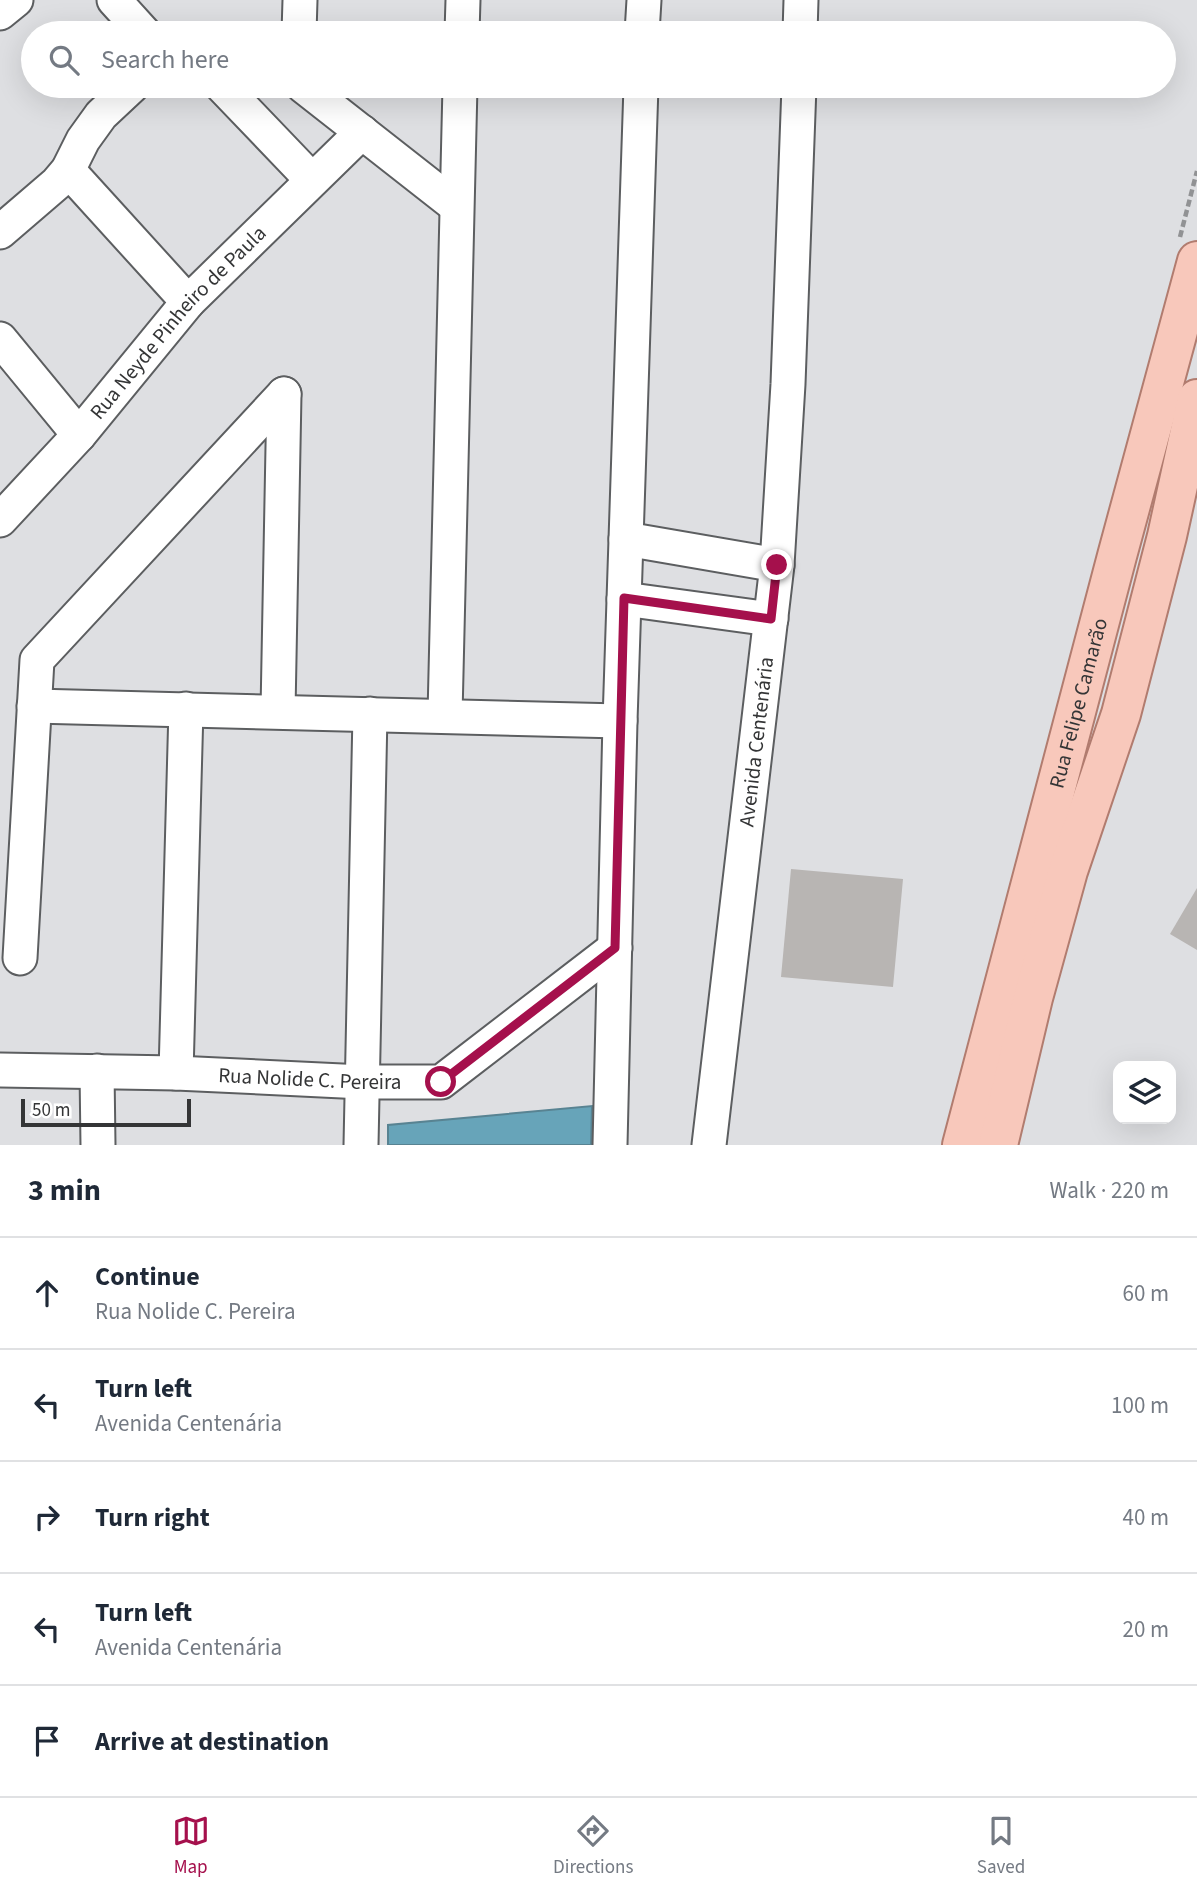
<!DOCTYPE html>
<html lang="en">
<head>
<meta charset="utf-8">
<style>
	:root { --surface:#fff; --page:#f6f6f7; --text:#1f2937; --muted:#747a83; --line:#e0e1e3; --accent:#a5104c }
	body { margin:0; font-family:"Source Sans 3",sans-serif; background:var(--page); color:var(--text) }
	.controls { position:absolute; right:21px; bottom:21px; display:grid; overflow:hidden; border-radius:14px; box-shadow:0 7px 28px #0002 }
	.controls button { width:63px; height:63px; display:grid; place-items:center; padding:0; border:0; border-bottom:2px solid var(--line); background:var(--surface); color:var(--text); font:35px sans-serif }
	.scale { position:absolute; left:21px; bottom:18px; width:170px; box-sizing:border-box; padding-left:7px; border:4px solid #343536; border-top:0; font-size:19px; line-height:24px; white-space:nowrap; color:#343536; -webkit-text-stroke:5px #fff; paint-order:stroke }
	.stop { position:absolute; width:21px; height:21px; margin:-16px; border:5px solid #a5104c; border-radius:50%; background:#fff }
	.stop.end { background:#a5104c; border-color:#fff; box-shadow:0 2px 7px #0008 }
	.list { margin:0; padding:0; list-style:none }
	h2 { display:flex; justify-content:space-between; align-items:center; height:91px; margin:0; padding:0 28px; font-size:30px }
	h2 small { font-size:23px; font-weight:400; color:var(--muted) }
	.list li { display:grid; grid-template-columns:46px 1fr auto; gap:21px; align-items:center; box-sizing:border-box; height:112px; padding:0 28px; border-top:2px solid var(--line) }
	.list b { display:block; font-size:26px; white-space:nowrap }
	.list p { margin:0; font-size:23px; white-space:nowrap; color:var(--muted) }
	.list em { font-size:23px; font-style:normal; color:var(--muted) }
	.icon { flex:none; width:38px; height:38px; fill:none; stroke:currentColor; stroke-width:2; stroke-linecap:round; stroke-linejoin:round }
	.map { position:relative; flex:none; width:1197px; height:1145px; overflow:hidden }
	.search { position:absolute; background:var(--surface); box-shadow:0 7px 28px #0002; left:21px; right:21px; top:21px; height:77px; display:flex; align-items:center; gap:18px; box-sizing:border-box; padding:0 24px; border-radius:38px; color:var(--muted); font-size:26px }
	.sheet { height:651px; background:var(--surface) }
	nav { display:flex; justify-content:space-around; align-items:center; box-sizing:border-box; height:98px; border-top:2px solid var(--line); background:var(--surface); font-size:19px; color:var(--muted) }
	nav a { display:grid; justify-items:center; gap:4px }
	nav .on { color:var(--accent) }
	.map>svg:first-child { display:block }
	.water { fill:#67a4b9; stroke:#588392; stroke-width:2 }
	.building { fill:#b8b5b3 }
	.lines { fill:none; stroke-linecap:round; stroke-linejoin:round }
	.minor-casing { stroke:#5c5e60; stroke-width:37 }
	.major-casing { stroke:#b17c6f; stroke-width:42 }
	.path { stroke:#919294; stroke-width:4.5; stroke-dasharray:7 3.5; stroke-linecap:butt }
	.minor { stroke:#fff; stroke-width:33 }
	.major { stroke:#f8c8bb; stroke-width:38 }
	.route { stroke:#a5104c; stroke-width:9 }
	.labels { text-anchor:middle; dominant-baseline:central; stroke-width:7; stroke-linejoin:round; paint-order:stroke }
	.street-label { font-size:21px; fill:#343536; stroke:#fff }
</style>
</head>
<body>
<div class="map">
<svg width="1197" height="1145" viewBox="0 0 1197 1145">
	<rect width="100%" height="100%" fill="#dedfe2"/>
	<polygon class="water" points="592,1106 591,1145 388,1145 388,1125"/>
	<g class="building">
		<polygon points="791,869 903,879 893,987 781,977"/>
		<polygon points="1197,888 1197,950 1170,934"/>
	</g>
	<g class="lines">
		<g class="minor-casing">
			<g id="minor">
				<polyline points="114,0 144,33"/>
				<polyline points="0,13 16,0"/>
				<polyline points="299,33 300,0"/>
				<polyline points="462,33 463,0"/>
				<polyline points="642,33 644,0"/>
				<polyline points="800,33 801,0"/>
				<polyline points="222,86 312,180"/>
				<polyline points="303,86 456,206"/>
				<polyline points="68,170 188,302"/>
				<polyline points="0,232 57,183 68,170 83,140 101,115 132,86"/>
				<polyline points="0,339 79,435"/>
				<path id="s1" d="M0,520l79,-85 109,-133 174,-170"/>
				<polyline points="626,539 777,565"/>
				<polyline points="624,599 771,619"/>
				<polyline points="34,706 620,721"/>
				<polyline points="278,711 284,394"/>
				<polyline points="445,715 460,86"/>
				<polyline points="20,958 37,660 284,394"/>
				<path id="s2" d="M0,1070l176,3 187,9h78l174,-134"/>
				<polyline points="97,1071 98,1145"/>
				<polyline points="176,1073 186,709"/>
				<polyline points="361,1145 370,714"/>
				<polyline points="610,1145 620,721 641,86"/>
				<path id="s3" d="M709,1145l68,-580 11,-181 11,-298"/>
			</g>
		</g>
		<g class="major-casing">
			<g id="major">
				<path id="s4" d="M962,1145l155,-589 80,-295"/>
				<polyline points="998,1145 1033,998 1068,871 1121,714 1167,536 1197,399"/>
			</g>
		</g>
		<polyline class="path" points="1180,237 1197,171"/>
		<use href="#minor" class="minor"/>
		<use href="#major" class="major"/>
	</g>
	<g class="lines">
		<polyline class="route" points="441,1082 615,948 624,598 771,619 777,565"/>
	</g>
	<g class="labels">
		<g class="street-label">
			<text stroke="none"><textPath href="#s1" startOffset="266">Rua Neyde Pinheiro de Paula</textPath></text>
			<text stroke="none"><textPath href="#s4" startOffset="457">Rua Felipe Camarão</textPath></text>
			<text stroke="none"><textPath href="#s3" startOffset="406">Avenida Centenária</textPath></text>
			<text stroke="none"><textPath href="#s2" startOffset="310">Rua Nolide C. Pereira</textPath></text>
		</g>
	</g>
</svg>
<div class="controls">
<button><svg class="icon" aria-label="layers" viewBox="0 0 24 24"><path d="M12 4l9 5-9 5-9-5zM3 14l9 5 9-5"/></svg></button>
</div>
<div class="scale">50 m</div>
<div class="stop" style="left:441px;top:1082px"></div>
<div class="stop end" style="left:777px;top:565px"></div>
<div class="search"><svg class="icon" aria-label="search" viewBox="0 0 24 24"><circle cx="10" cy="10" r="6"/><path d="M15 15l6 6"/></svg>Search here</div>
</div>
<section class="sheet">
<h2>3 min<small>Walk · 220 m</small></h2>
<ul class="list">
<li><svg class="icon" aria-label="ahead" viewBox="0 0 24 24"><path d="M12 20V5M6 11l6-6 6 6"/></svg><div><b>Continue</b><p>Rua Nolide C. Pereira</p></div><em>60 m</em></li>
<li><svg class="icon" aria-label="left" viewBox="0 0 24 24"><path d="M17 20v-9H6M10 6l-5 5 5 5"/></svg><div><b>Turn left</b><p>Avenida Centenária</p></div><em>100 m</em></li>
<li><svg class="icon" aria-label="right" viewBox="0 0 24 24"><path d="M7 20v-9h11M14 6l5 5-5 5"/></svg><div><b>Turn right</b></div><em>40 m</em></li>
<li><svg class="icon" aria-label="left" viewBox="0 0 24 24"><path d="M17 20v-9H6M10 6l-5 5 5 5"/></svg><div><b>Turn left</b><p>Avenida Centenária</p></div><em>20 m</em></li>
<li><svg class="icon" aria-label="arrive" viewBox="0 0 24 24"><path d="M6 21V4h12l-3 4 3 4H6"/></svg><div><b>Arrive at destination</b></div></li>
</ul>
</section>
<nav>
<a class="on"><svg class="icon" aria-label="map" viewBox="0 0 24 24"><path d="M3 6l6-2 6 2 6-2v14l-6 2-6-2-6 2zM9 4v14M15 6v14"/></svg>Map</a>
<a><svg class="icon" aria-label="directions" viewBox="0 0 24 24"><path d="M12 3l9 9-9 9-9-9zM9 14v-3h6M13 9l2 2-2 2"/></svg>Directions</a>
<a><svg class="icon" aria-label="saved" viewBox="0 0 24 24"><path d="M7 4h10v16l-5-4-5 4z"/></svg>Saved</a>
</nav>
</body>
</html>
